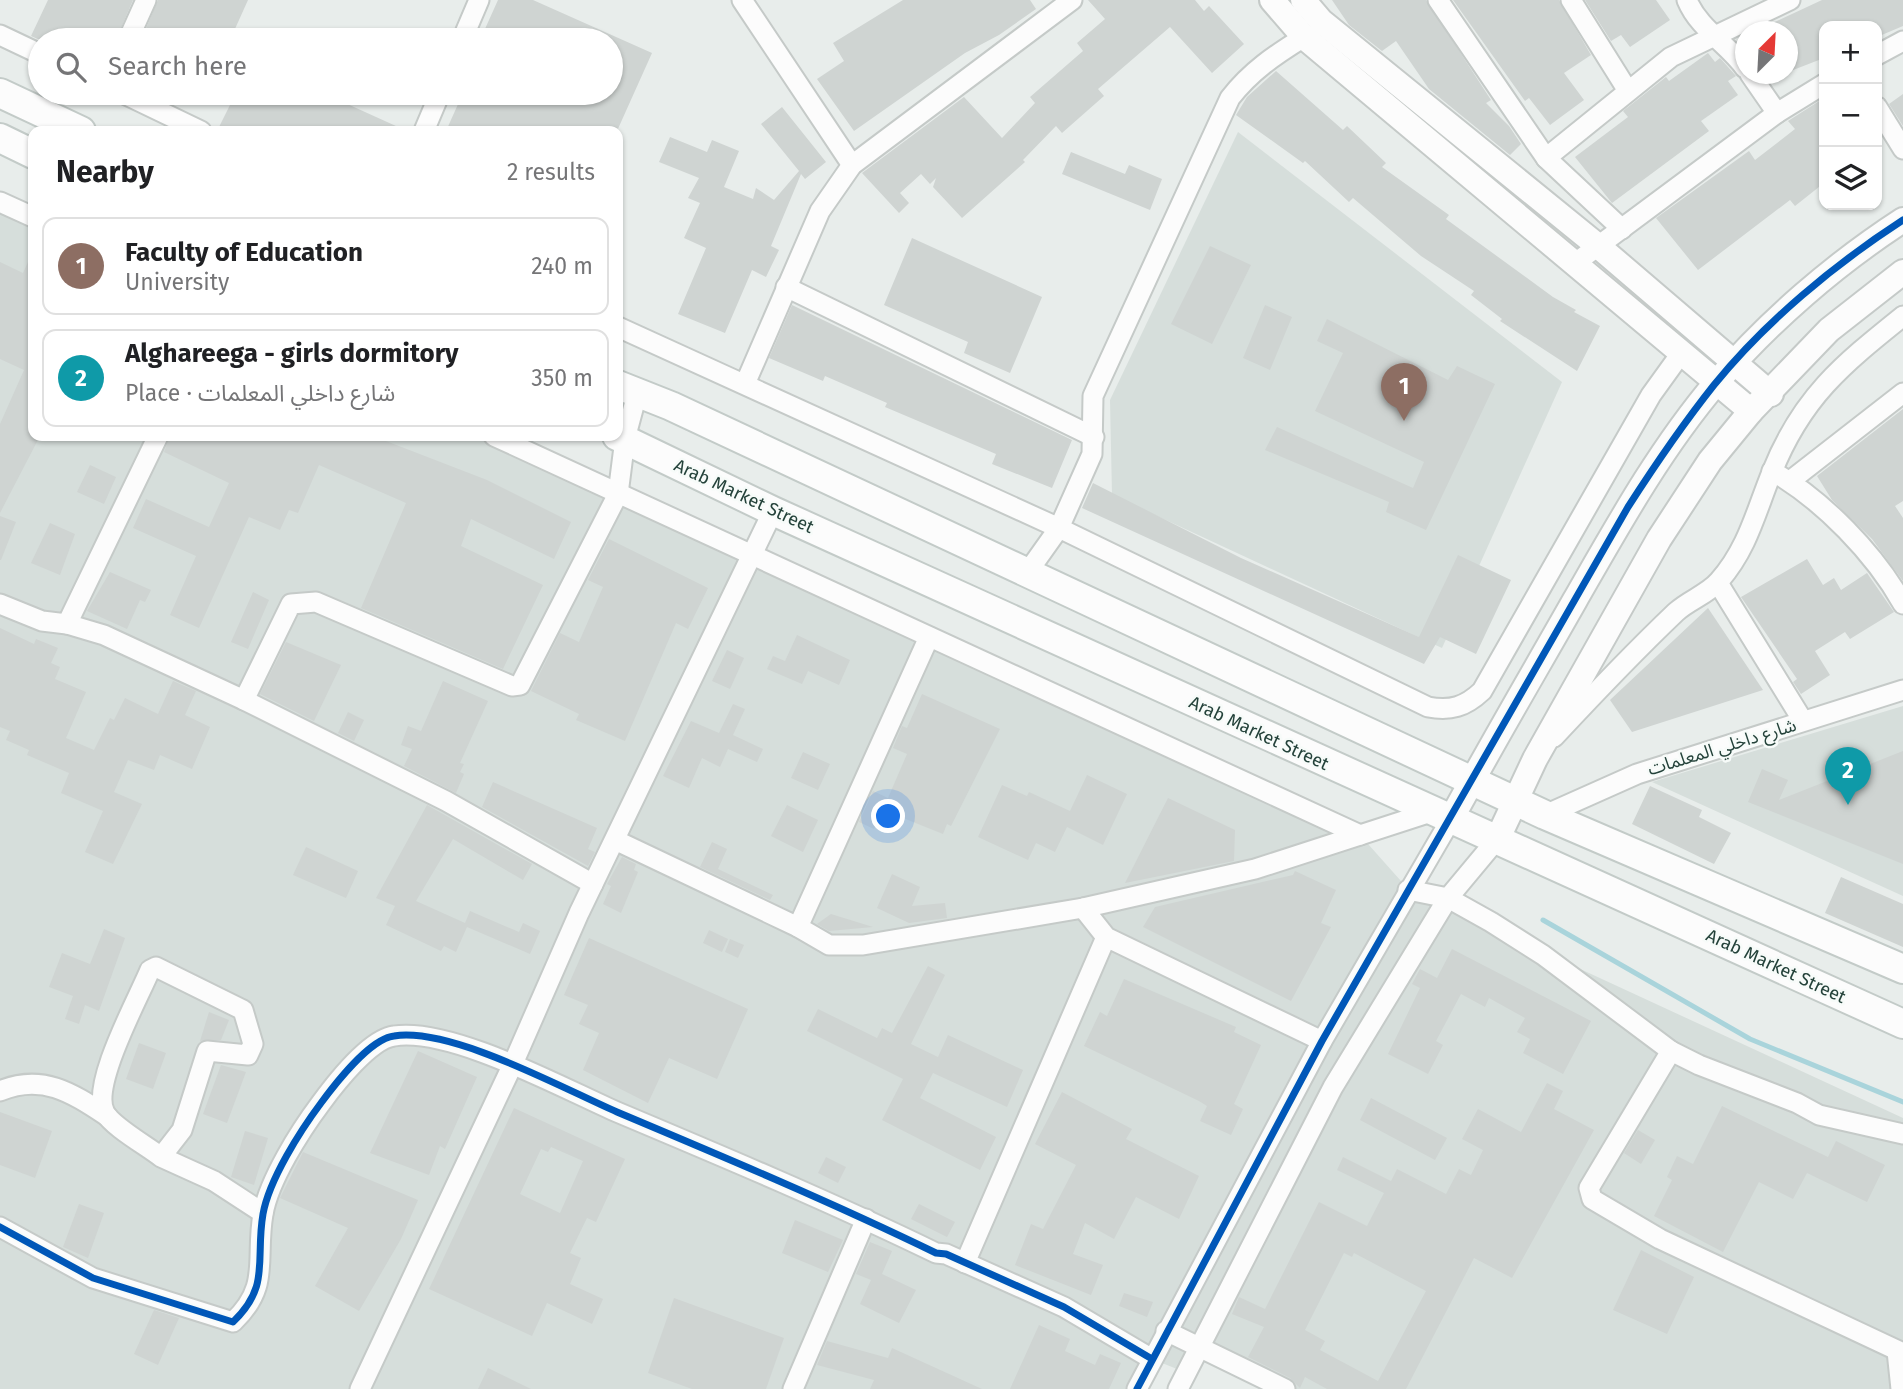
<!DOCTYPE html>
<html lang="en">
<head>
<meta charset="utf-8">
<style>
	:root { --surface:#fff; --page:#f6f6f6; --text:#202124; --muted:#757577; --line:#e0e0e0; --accent:#db2777 }
	body { margin:0; font-family:"Fira Sans","Noto Sans Arabic",sans-serif; background:var(--page); color:var(--text) }
	.controls { position:absolute; right:21px; top:21px; display:grid; overflow:hidden; border-radius:14px; box-shadow:0 2px 5px #0004 }
	.controls button { width:63px; height:63px; display:grid; place-items:center; padding:0; border:0; border-bottom:2px solid var(--line); background:var(--surface); color:var(--text); font:35px sans-serif }
	.compass { position:absolute; left:1735px; top:21px; width:63px; height:63px; border-radius:50%; background:var(--surface); box-shadow:0 2px 5px #0004; rotate:24deg }
	.you { position:absolute; left:889px; top:817px; width:24px; height:24px; margin:-18px; border:5px solid #fff; border-radius:50%; background:#1a73e8; box-shadow:0 0 0 10px #1a73e833 }
	.badge { display:grid; place-items:center; width:46px; height:46px; border-radius:50%; background:var(--accent); color:#fff; font-size:23px; font-weight:700 }
	.pin { position:absolute; translate:-50% -58px; filter:drop-shadow(0 2px 4px #0008) }
	.pin::after { content:''; position:absolute; top:37px; width:24px; height:21px; background:inherit; clip-path:polygon(0 0,100% 0,50% 100%) }
	.list { margin:0; padding:0; list-style:none }
	h2 { display:flex; justify-content:space-between; align-items:center; height:91px; margin:0; padding:0 28px; font-size:30px }
	h2 small { font-size:23px; font-weight:400; color:var(--muted) }
	.list li { display:grid; grid-template-columns:46px 1fr auto; gap:21px; align-items:center; box-sizing:border-box; height:98px; margin:0 14px 14px; padding:0 14px; border:2px solid var(--line); border-radius:14px }
	.list b { display:block; font-size:26px; white-space:nowrap }
	.list p { margin:0; font-size:23px; white-space:nowrap; color:var(--muted) }
	.list em { font-size:23px; font-style:normal; color:var(--muted) }
	.icon { flex:none; width:38px; height:38px; fill:none; stroke:currentColor; stroke-width:2; stroke-linecap:round; stroke-linejoin:round }
	.map { position:relative; flex:none; width:1903px; height:1389px; overflow:hidden }
	.search { position:absolute; background:var(--surface); box-shadow:0 2px 5px #0004; left:28px; top:28px; width:595px; height:77px; display:flex; align-items:center; gap:18px; box-sizing:border-box; padding:0 24px; border-radius:38px; color:var(--muted); font-size:26px }
	.panel { position:absolute; background:var(--surface); box-shadow:0 2px 5px #0004; left:28px; top:126px; width:595px; height:315px; border-radius:14px }
	.map>svg:first-child { display:block }
	.built { fill:#d6dedb }
	.lines { fill:none; stroke-linecap:round; stroke-linejoin:round }
	.stream { stroke:#a9d4db; stroke-width:5 }
	.building { fill:#cfd4d2; fill-rule:evenodd }
	.minor-casing { stroke:#c5cac8; stroke-width:23 }
	.tertiary-casing { stroke:#c5cac8; stroke-width:28 }
	.secondary-casing { stroke:#c3cbc8; stroke-width:32 }
	.minor { stroke:#fcfcfc; stroke-width:19 }
	.tertiary { stroke:#fcfcfc; stroke-width:24 }
	.secondary { stroke:#fcfcfc; stroke-width:28 }
	.cycleway-casing { stroke:#f7fbf9; stroke-width:11 }
	.cycleway { stroke:#0057b8; stroke-width:7 }
	.labels { text-anchor:middle; dominant-baseline:central; stroke-width:5; stroke-linejoin:round; paint-order:stroke }
	.street-label { font-size:18px; fill:#24423a; stroke:#f7fbf9 }
</style>
</head>
<body>
<div class="map">
<svg width="1903" height="1389" viewBox="0 0 1903 1389">
	<rect width="100%" height="100%" fill="#e8edeb"/>
	<g class="built">
		<polygon points="1238,132 1562,382 1442,648 1112,495 1110,400"/>
		<polygon points="0,202 33,217 33,436 494,436 1360,835 1409,890 1903,1118 1903,1389 1285,1389 1199,1350 1187,1373 1152,1359 1137,1389 0,1389"/>
		<polygon points="1903,706 1903,896 1652,782"/>
	</g>
	<g class="lines">
		<polyline class="stream" points="1543,920 1750,1039 1903,1102"/>
	</g>
	<g class="building">
		<polygon points="48,0 133,0 116,40 40,40 31,36"/>
		<polygon points="158,0 248,0 230,40 141,40"/>
		<polygon points="498,0 533,0 652,53 617,131 446,131 463,93 611,93 611,40 480,40"/>
		<polygon points="903,0 1030,0 1036,9 999,35 965,53 854,131 817,79 844,61 833,43"/>
		<polygon points="1088,0 1195,0 1204,11 1209,6 1244,44 1212,73 1170,27 1098,89 1104,96 1062,133 1056,126 1023,160 1025,162 962,218 933,187 936,178 930,184 921,174 900,193 909,203 899,213 862,173 964,97 1002,138 1035,103 1030,97 1083,51 1077,43 1105,19"/>
		<polygon points="1332,0 1426,0 1491,100 1486,103 1509,126 1521,144 1510,155 1429,89 1396,41 1382,51 1349,25"/>
		<polygon points="1453,0 1559,0 1591,55 1564,73 1584,100 1550,125 1529,98 1525,101"/>
		<polygon points="1585,0 1656,0 1670,20 1630,47 1621,35 1611,41"/>
		<polygon points="1822,0 1903,0 1903,26 1877,37 1877,26 1824,26 1824,58 1788,72 1788,32 1753,32"/>
		<polygon points="1708,53 1715,62 1720,58 1736,76 1728,81 1738,95 1701,121 1709,131 1612,203 1575,157 1628,117 1623,111 1666,77 1669,81"/>
		<polygon points="1276,71 1343,130 1347,126 1386,163 1382,167 1449,215 1446,219 1553,297 1576,310 1574,312 1600,326 1577,371 1500,321 1502,319 1471,295 1474,291 1421,256 1353,198 1349,202 1305,161 1303,163 1236,115 1247,97"/>
		<polygon points="236,93 323,93 407,131 217,131"/>
		<polygon points="1903,94 1903,126 1889,104"/>
		<polygon points="1824,98 1824,183 1795,206 1790,200 1698,270 1656,218 1749,151 1755,160 1795,129 1788,121"/>
		<polygon points="782,107 826,162 805,179 801,174 771,246 779,250 766,277 752,270 725,333 678,314 706,248 684,238 700,203 688,198 699,178 659,162 670,137 707,152 712,140 739,151 724,187 753,199 756,188 774,200 799,171 761,124"/>
		<polygon points="1071,152 1125,174 1129,165 1162,179 1150,210 1062,174"/>
		<polygon points="912,238 1042,297 1010,373 964,353 968,342 884,305"/>
		<polygon points="1210,246 1251,265 1212,344 1171,324"/>
		<polygon points="33,251 33,436 40,436 0,513 0,424 24,370 0,359 0,262 23,273"/>
		<polygon points="792,305 1072,440 1052,488 992,464 996,454 885,407 887,403 825,376 823,381 769,358"/>
		<polygon points="1265,305 1292,317 1270,370 1243,358"/>
		<polygon points="1327,319 1448,380 1457,366 1495,384 1426,530 1386,512 1389,502 1265,450 1277,427 1413,488 1424,462 1315,411 1343,353 1317,341"/>
		<polygon points="1903,409 1903,501 1895,506 1903,518 1903,581 1872,539 1832,500 1817,476"/>
		<polygon points="170,436 373,436 487,480 571,522 554,559 471,519 461,546 543,585 503,669 361,608 406,503 319,465 298,513 289,510 280,530 249,517 199,628 170,615 196,556 133,528 146,499 209,527 229,483 164,452"/>
		<polygon points="90,465 116,477 104,504 77,492"/>
		<polygon points="1093,483 1241,558 1419,637 1458,555 1511,580 1476,654 1440,637 1424,664 1082,508"/>
		<polygon points="0,516 16,522 1,560 0,560"/>
		<polygon points="50,523 75,534 60,575 31,563"/>
		<polygon points="609,539 708,588 688,629 676,623 625,741 576,720 579,714 531,691 560,633 579,642 603,587 588,580"/>
		<polygon points="1807,559 1823,585 1834,578 1841,590 1867,573 1894,612 1850,639 1845,632 1815,651 1830,675 1801,694 1793,682 1797,679 1741,597"/>
		<polygon points="110,572 151,590 145,602 140,600 127,629 87,611"/>
		<polygon points="253,592 269,600 248,649 231,642"/>
		<polygon points="1708,608 1763,690 1632,732 1610,700"/>
		<polygon points="0,628 34,644 36,639 58,648 51,663 60,667 55,679 86,692 66,738 94,750 110,718 114,720 125,698 158,714 173,681 196,691 185,715 210,727 192,769 160,755 154,770 128,760 114,792 142,804 113,864 85,852 103,811 61,793 69,773 27,755 29,750 6,740 10,731 0,727"/>
		<polygon points="797,635 850,660 839,685 808,671 802,684 767,669 773,656 785,661"/>
		<polygon points="286,642 341,665 314,721 260,694"/>
		<polygon points="727,650 744,658 730,689 712,681"/>
		<polygon points="443,681 488,701 460,763 464,764 460,772 464,774 456,793 404,766 412,749 401,745 408,726 421,731"/>
		<polygon points="922,694 1000,729 951,826 947,824 943,834 883,810 874,829 859,822 873,791 888,798 907,754 893,748 902,726 907,728"/>
		<polygon points="733,704 745,709 733,735 763,749 757,762 728,749 720,767 702,758 689,788 663,776 691,721 719,733"/>
		<polygon points="348,712 364,720 354,741 338,733"/>
		<polygon points="1903,751 1903,864 1748,802 1762,769 1788,780 1779,800"/>
		<polygon points="803,752 830,764 818,790 791,778"/>
		<polygon points="1087,775 1127,794 1103,845 1067,827 1055,852 1036,843 1028,860 978,837 1002,785 1027,796 1029,792 1070,811"/>
		<polygon points="493,782 597,828 588,849 595,852 588,866 482,807"/>
		<polygon points="1650,786 1702,810 1699,817 1731,833 1714,864 1632,824"/>
		<polygon points="1168,798 1235,830 1234,861 1125,883"/>
		<polygon points="427,805 532,864 523,880 453,839 416,901 465,923 470,911 519,932 523,923 540,931 530,954 467,927 456,952 444,946 441,951 386,925 395,906 376,898"/>
		<polygon points="787,805 818,820 803,852 771,836"/>
		<polygon points="712,842 727,849 718,869 773,895 770,900 700,867"/>
		<polygon points="306,847 358,871 346,898 293,875"/>
		<polygon points="622,857 636,864 634,870 638,872 621,913 603,904 611,886 607,884"/>
		<polygon points="1295,871 1336,890 1321,923 1331,927 1291,1001 1143,927 1155,907 1293,875"/>
		<polygon points="892,874 920,887 912,906 945,903 947,918 909,923 877,908"/>
		<polygon points="1841,877 1903,904 1903,947 1825,913"/>
		<polygon points="831,914 873,927 829,931 817,924"/>
		<polygon points="104,929 125,938 99,1011 85,1005 79,1024 65,1019 73,996 49,987 62,953 90,964"/>
		<polygon points="709,930 728,939 722,952 703,943"/>
		<polygon points="589,938 748,1009 717,1079 669,1058 648,1103 583,1070 599,1033 579,1024 588,1005 564,995"/>
		<polygon points="730,939 744,945 738,958 725,952"/>
		<polygon points="1452,949 1591,1021 1563,1074 1523,1053 1530,1039 1517,1032 1525,1018 1489,998 1485,1007 1461,994 1436,1041 1443,1045 1428,1074 1388,1054 1420,988 1412,984 1420,969 1437,978"/>
		<polygon points="928,966 945,975 911,1044 938,1057 948,1035 1023,1070 1007,1107 933,1073 920,1098 996,1137 980,1170 882,1120 903,1079 807,1031 818,1009 877,1038 882,1028 892,1033"/>
		<polygon points="1124,979 1236,1027 1234,1032 1261,1045 1234,1104 1243,1109 1231,1135 1200,1121 1207,1106 1199,1101 1084,1046 1100,1012 1107,1016"/>
		<polygon points="209,1012 229,1020 221,1040 200,1041"/>
		<polygon points="139,1043 166,1053 153,1089 126,1079"/>
		<polygon points="418,1051 477,1077 445,1149 440,1146 429,1175 370,1153"/>
		<polygon points="221,1065 246,1072 227,1123 203,1114"/>
		<path d="M1547,1083l16,8 -9,18 40,21 -82,148 -38,-20 -68,131h-79l-22,-12 -5,11 -10,-10 -42,-21 16,-30 -32,-13 7,-17 26,12 54,-107 48,24 17,-33 -47,-23 6,-13 48,24 6,-12 49,25 13,-25 12,6 12,-25 -21,-11 16,-30 43,23zM1344,1253l8,4 2,-4 72,38 -48,90 -58,-31 5,-9 -20,-11z"/>
		<polygon points="1062,1092 1132,1129 1126,1139 1199,1176 1179,1219 1136,1197 1114,1239 1085,1223 1073,1254 1103,1265 1091,1295 1015,1265 1031,1224 1043,1229 1076,1165 1035,1144"/>
		<polygon points="1371,1098 1447,1138 1435,1160 1360,1120"/>
		<polygon points="1722,1106 1828,1157 1836,1141 1885,1165 1867,1202 1807,1173 1793,1199 1759,1182 1723,1252 1654,1216 1672,1180 1667,1177 1677,1156 1693,1164"/>
		<path d="M514,1108l111,51 -29,63 -9,-4 -17,35 11,5 -11,26 33,15 -11,25 -45,-21 -15,33 -103,-47zM551,1147l32,14 -23,52 -40,-19 21,-45 7,3z"/>
		<polygon points="0,1112 52,1131 35,1178 0,1165"/>
		<polygon points="1638,1130 1655,1140 1641,1164 1624,1153"/>
		<polygon points="245,1131 268,1138 254,1185 231,1177"/>
		<polygon points="303,1152 418,1200 401,1239 359,1311 315,1286 348,1228 280,1198"/>
		<polygon points="826,1157 846,1167 838,1183 818,1173"/>
		<polygon points="79,1204 104,1213 88,1258 63,1247"/>
		<polygon points="919,1204 955,1222 947,1237 911,1219"/>
		<polygon points="795,1220 843,1240 828,1272 782,1253"/>
		<polygon points="870,1242 892,1251 882,1274 916,1290 899,1323 860,1304 871,1280 856,1274"/>
		<polygon points="1641,1250 1694,1277 1667,1334 1613,1310"/>
		<polygon points="1124,1293 1153,1302 1147,1317 1119,1306"/>
		<polygon points="674,1298 784,1338 766,1389 692,1389 648,1373"/>
		<polygon points="154,1310 179,1318 158,1365 134,1354"/>
		<polygon points="1039,1325 1070,1339 1065,1351 1095,1365 1100,1354 1121,1363 1109,1389 1010,1389"/>
		<polygon points="827,1341 888,1358 892,1348 982,1389 870,1389 874,1380 817,1365"/>
		<polygon points="488,1368 531,1389 478,1389"/>
	</g>
	<g class="lines">
		<g class="minor-casing">
			<g id="minor">
				<polyline points="742,0 852,165"/>
				<polyline points="1438,0 1546,158 1622,229"/>
				<polyline points="1571,0 1628,91"/>
				<path d="M1687,0c12,29 41,44 58,68"/>
				<polyline points="0,35 40,54"/>
				<polyline points="128,40 146,0"/>
				<polyline points="462,40 479,0"/>
				<polyline points="1877,55 1903,41"/>
				<polyline points="1750,74 1777,113"/>
				<polyline points="122,93 201,131"/>
				<polyline points="1877,107 1903,149"/>
				<polyline points="424,131 440,93"/>
				<polyline points="1546,158 1671,57 1790,0"/>
				<polyline points="0,202 33,217"/>
				<polyline points="1574,264 1777,113 1824,84"/>
				<polyline points="786,287 1094,437"/>
				<path d="M618,327l441,201 369,179c23,4 37,0 54,-16l169,-296 31,-43"/>
				<polyline points="745,384 820,211 852,165 1072,0"/>
				<polyline points="494,436 1360,835"/>
				<path d="M1772,471c51,29 103,83 131,133"/>
				<polyline points="1790,481 1903,393"/>
				<path d="M1027,573l32,-45 33,-74 1,-58 137,-298c21,-27 45,-43 74,-61"/>
				<polyline points="1718,583 1803,721"/>
				<polyline points="0,604 42,621 67,624 158,436"/>
				<polyline points="67,624 104,635 244,700 291,604 316,602 512,686 520,685 618,494 625,439 637,394"/>
				<polyline points="929,637 798,927 829,945 863,945 1083,908 1255,869 1431,812"/>
				<polyline points="244,700 446,801 593,884"/>
				<path d="M1554,737c40,-43 80,-85 122,-125 13,-12 32,-18 43,-31 29,-33 37,-70 53,-109 30,-75 70,-107 131,-156"/>
				<polyline points="1545,815 1637,774 1903,690"/>
				<polyline points="615,840 798,927"/>
				<polyline points="1408,890 1448,898 1491,922 1543,955 1671,1051 1699,1065 1797,1103 1819,1115 1903,1134"/>
				<polyline points="1083,908 1106,937 1322,1041"/>
				<polyline points="1671,1051 1589,1188 1592,1199 1660,1239 1903,1353"/>
				<path d="M0,1091c42,-18 72,2 107,25"/>
				<path d="M161,1157c-14,-11 -48,-30 -56,-44 -15,-27 33,-114 45,-143l6,-3 87,43 10,34 -5,11 -41,-4 -25,79 -21,27 53,24 49,32"/>
				<path d="M0,1227l93,51 140,44c38,-36 22,-62 30,-108 6,-34 37,-83 58,-111 14,-19 49,-64 73,-67 57,-9 168,52 223,76 107,45 214,90 319,141l10,1 118,53 88,52"/>
				<polyline points="965,1263 1106,937"/>
				<polyline points="1166,1331 1285,1389"/>
				<polyline points="1897,1351 1901,1389"/>
				<polyline points="360,1389 512,1066 579,913 773,511"/>
				<polyline points="793,1389 866,1219"/>
				<polyline points="1137,1389 1322,1041 1450,821"/>
				<polyline points="1178,1389 1333,1087 1448,898 1498,838"/>
			</g>
		</g>
		<g class="tertiary-casing">
			<g id="tertiary">
				<polyline points="1272,0 1304,37 1751,411"/>
				<polyline points="1303,0 1321,21 1598,246 1771,394"/>
				<path d="M1450,821c40,-74 83,-147 125,-221 43,-75 85,-151 141,-217 52,-61 119,-119 187,-163"/>
				<polyline points="1498,838 1535,759 1659,539 1710,461 1751,411 1829,330 1903,272"/>
			</g>
		</g>
		<g class="secondary-casing">
			<g id="secondary">
				<polyline points="0,93 81,131"/>
				<polyline points="0,138 33,154"/>
				<polyline points="618,385 671,406 1545,815 1903,969"/>
				<polyline points="617,436 773,511 1903,1024"/>
			</g>
		</g>
		<use href="#minor" class="minor"/>
		<use href="#tertiary" class="tertiary"/>
		<use href="#secondary" class="secondary"/>
		<g class="cycleway-casing">
			<g id="cycleway">
				<path d="M0,1227l93,51 140,44c38,-36 22,-62 30,-108 6,-34 37,-83 58,-111 14,-19 49,-64 73,-67 57,-9 168,52 223,76 107,45 214,90 319,141l10,1 118,53 88,52"/>
				<path d="M1137,1389l185,-348 306,-534c27,-42 55,-83 86,-122 51,-63 121,-121 189,-165"/>
			</g>
		</g>
		<use href="#cycleway" class="cycleway"/>
	</g>
	<g class="labels">
		<g class="street-label">
			<text transform="translate(744 496) rotate(25)">Arab Market Street</text>
			<text transform="translate(1259 733) rotate(25)">Arab Market Street</text>
			<text transform="translate(1722 747) rotate(-17)">شارع داخلي المعلمات</text>
			<text transform="translate(1776 966) rotate(25)">Arab Market Street</text>
		</g>
	</g>
</svg>
<div class="controls">
<button>+</button>
<button>−</button>
<button><svg class="icon" aria-label="layers" viewBox="0 0 24 24"><path d="M12 4l9 5-9 5-9-5zM3 14l9 5 9-5"/></svg></button>
</div>
<svg class="compass" viewBox="-18 -18 36 36"><path d="M0-13l5 13h-10z" fill="#e53935"/><path d="M0 13l5-13h-10z" fill="#757577"/></svg>
<div class="you"></div>
<div class="pin badge" style="left:1404px;top:421px;background:#8d6e63">1</div>
<div class="pin badge" style="left:1848px;top:805px;background:#0f9aa8">2</div>
<div class="search"><svg class="icon" aria-label="search" viewBox="0 0 24 24"><circle cx="10" cy="10" r="6"/><path d="M15 15l6 6"/></svg>Search here</div>
<section class="panel">
<h2>Nearby<small>2 results</small></h2>
<ul class="list">
<li><span class="badge" style="background:#8d6e63">1</span><div><b>Faculty of Education</b><p>University</p></div><em>240 m</em></li>
<li><span class="badge" style="background:#0f9aa8">2</span><div><b>Alghareega - girls dormitory</b><p>Place · شارع داخلي المعلمات</p></div><em>350 m</em></li>
</ul>
</section>
</div>
</body>
</html>
